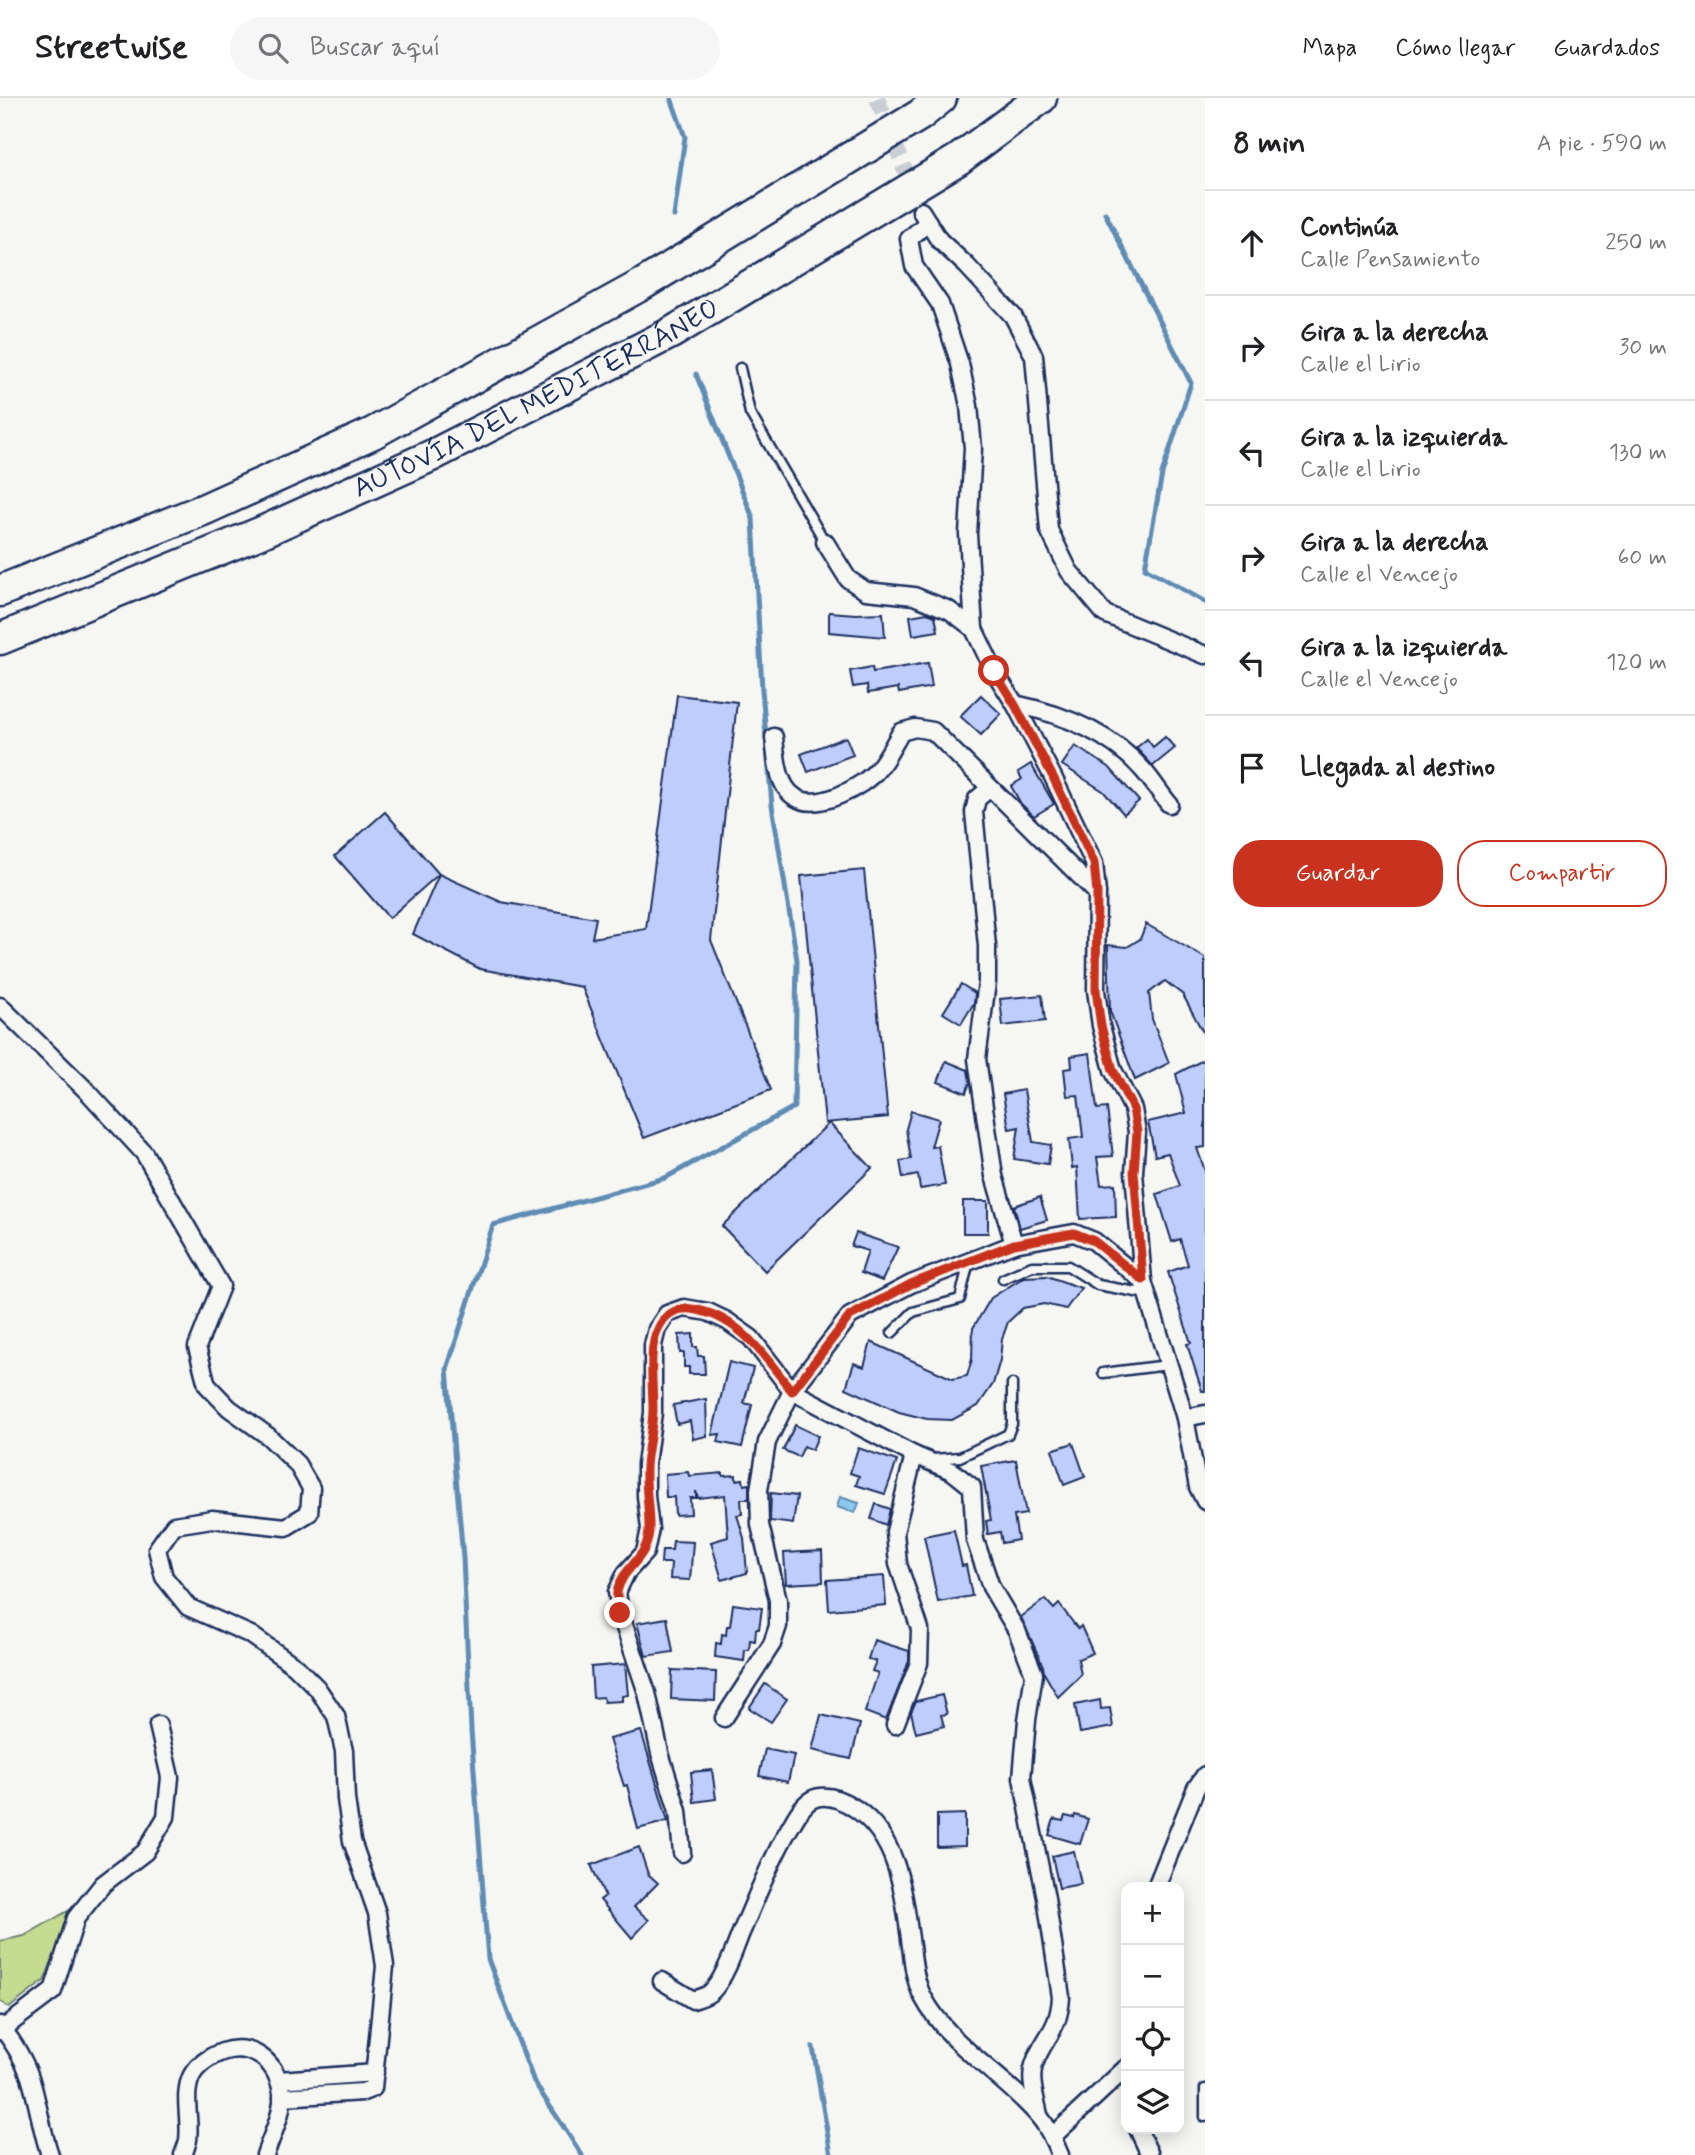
<!DOCTYPE html>
<html lang="es">
<head>
<meta charset="utf-8">
<style>
	:root { --surface:#fff; --page:#f6f6f6; --text:#202124; --muted:#757577; --line:#e0e0e0; --accent:#c8321e }
	body { margin:0; font-family:Mynerve,sans-serif; background:var(--page); color:var(--text) }
	.controls { position:absolute; right:21px; bottom:21px; display:grid; overflow:hidden; border-radius:14px; box-shadow:0 4px 18px #0003 }
	.controls button { width:63px; height:63px; display:grid; place-items:center; padding:0; border:0; border-bottom:2px solid var(--line); background:var(--surface); color:var(--text); font:35px sans-serif }
	.stop { position:absolute; width:21px; height:21px; margin:-16px; border:5px solid #c8321e; border-radius:50%; background:#fff }
	.stop.end { background:#c8321e; border-color:#fff; box-shadow:0 2px 7px #0008 }
	.list { margin:0; padding:0; list-style:none }
	h2 { display:flex; justify-content:space-between; align-items:center; height:91px; margin:0; padding:0 28px; font-size:30px }
	h2 small { font-size:23px; font-weight:400; color:var(--muted) }
	.list li { display:grid; grid-template-columns:46px 1fr auto; gap:21px; align-items:center; box-sizing:border-box; height:105px; padding:0 28px; border-top:2px solid var(--line) }
	.list b { display:block; font-size:26px; white-space:nowrap }
	.list p { margin:0; font-size:23px; white-space:nowrap; color:var(--muted) }
	.list em { font-size:23px; font-style:normal; color:var(--muted) }
	.actions { display:flex; gap:14px; padding:21px 28px }
	.actions a { flex:1; padding:16px 0; border:2px solid var(--accent); border-radius:28px; text-align:center; font-size:24px; color:var(--accent) }
	.actions .main { background:var(--accent); color:#fff }
	.icon { flex:none; width:38px; height:38px; fill:none; stroke:currentColor; stroke-width:2; stroke-linecap:round; stroke-linejoin:round }
	.map { position:relative; flex:none; width:1205px; height:2057px; overflow:hidden }
	header { display:flex; align-items:center; gap:42px; box-sizing:border-box; height:98px; padding:0 35px; background:var(--surface); border-bottom:2px solid var(--line) }
	header strong { font-size:33px }
	nav { display:flex; gap:38px; margin-inline-start:auto; font-size:24px }
	.search { width:490px; height:63px; background:var(--page); display:flex; align-items:center; gap:18px; box-sizing:border-box; padding:0 24px; border-radius:38px; color:var(--muted); font-size:26px }
	main { display:flex }
	aside { flex:1; background:var(--surface) }
	.map>svg:first-child { display:block }
	.green { fill:#c4db90; stroke:#708577; stroke-width:2 }
	.water { fill:#8ccaed; stroke:#5f8cb4; stroke-width:2 }
	.lines { fill:none; stroke-linecap:round; stroke-linejoin:round }
	.stream { stroke:#5f8cb4; stroke-width:5 }
	.building { fill:#bfcdfd; stroke:#1b2f5e; stroke-width:2 }
	.street-tunnel { stroke:#caced4; stroke-width:16; stroke-dasharray:16 8; stroke-linecap:butt }
	.lane-casing { stroke:#1b2f5e; stroke-width:13 }
	.street-casing { stroke:#1b2f5e; stroke-width:21 }
	.highway-casing { stroke:#1b2f5e; stroke-width:35 }
	.lane { stroke:#f6f6f2; stroke-width:8 }
	.street { stroke:#f6f6f2; stroke-width:16 }
	.highway { stroke:#f6f6f2; stroke-width:30 }
	.route { stroke:#c8321e; stroke-width:9 }
	.labels { text-anchor:middle; dominant-baseline:central; stroke-width:6; stroke-linejoin:round; paint-order:stroke }
	.street-label { font-size:28px; fill:#1b2f5e; stroke:#f6f6f2 }
</style>
</head>
<body>
<header>
<strong>Streetwise</strong>
<div class="search"><svg class="icon" aria-label="search" viewBox="0 0 24 24"><circle cx="10" cy="10" r="6"/><path d="M15 15l6 6"/></svg>Buscar aquí</div>
<nav><a>Mapa</a><a>Cómo llegar</a><a>Guardados</a></nav>
</header>
<main>
<div class="map">
<svg width="1205" height="2057" viewBox="0 0 1205 2057">
	<rect width="100%" height="100%" fill="#f6f6f2"/>
	<filter id="ink" filterUnits="userSpaceOnUse"><feTurbulence type="fractalNoise" baseFrequency=".0143" numOctaves="2"/><feDisplacementMap in="SourceGraphic" scale="14" xChannelSelector="R" yChannelSelector="G"/><feConvolveMatrix kernelMatrix="1 2 1 2 8 2 1 2 1" color-interpolation-filters="sRGB"/></filter>
	<g filter="url(#ink)">
		<polygon class="green" points="73,1810 44,1883 9,1910 0,1903 0,1843 24,1838"/>
		<polygon class="water" points="840,1399 859,1405 855,1415 837,1409"/>
		<g class="lines">
			<g class="stream">
				<polyline points="671,0 685,39 674,118"/>
				<polyline points="1105,115 1191,285 1162,376 1145,470 1205,504"/>
				<polyline points="813,1949 831,2057"/>
				<polyline points="582,2057 534,1984 488,1861 471,1632 463,1460 447,1271 493,1127 665,1080 794,1009 797,862 772,707 762,592 753,420 696,276"/>
			</g>
		</g>
		<g class="building">
			<polygon points="829,514 856,516 883,515 885,539 829,534"/>
			<polygon points="927,515 935,518 938,533 913,537 910,518"/>
			<polygon points="928,565 932,589 899,595 898,590 868,595 867,587 853,589 850,573 872,569 873,574"/>
			<polygon points="677,597 737,604 711,842 771,992 644,1040 582,889 480,871 413,836 439,776 501,804 596,820 592,840 646,831"/>
			<polygon points="981,597 1001,616 981,637 960,618"/>
			<polygon points="846,639 853,657 808,674 801,656"/>
			<polygon points="1165,639 1175,650 1153,668 1136,650 1147,641 1153,649"/>
			<polygon points="1075,648 1109,669 1139,703 1124,716 1103,693 1062,667"/>
			<polygon points="1031,666 1054,706 1034,718 1021,706 1011,688 1022,681 1018,674"/>
			<polygon points="385,714 439,776 389,820 335,758"/>
			<polygon points="864,772 888,1019 825,1025 801,778"/>
			<polygon points="1146,826 1205,860 1205,938 1183,897 1165,883 1149,895 1152,921 1169,965 1135,982 1110,913 1108,847 1127,849 1140,841"/>
			<polygon points="961,886 975,895 974,905 961,926 943,915"/>
			<polygon points="1042,897 1045,923 1003,928 1000,901"/>
			<polygon points="1090,955 1097,1011 1107,1010 1113,1058 1097,1059 1101,1087 1115,1086 1116,1119 1080,1121 1077,1069 1072,1070 1069,1041 1083,1039 1078,997 1067,998 1064,971 1072,970 1071,958"/>
			<polygon points="1205,961 1205,1049 1197,1050 1205,1073 1205,1293 1202,1293 1187,1246 1191,1245 1168,1174 1188,1167 1180,1141 1172,1144 1157,1096 1180,1088 1168,1055 1155,1058 1148,1024 1186,1015 1176,976"/>
			<polygon points="946,963 968,972 970,984 966,995 938,984"/>
			<polygon points="1024,992 1033,1044 1051,1047 1048,1066 1014,1061 1019,1029 1009,1031 1003,996"/>
			<polygon points="911,1013 939,1021 931,1049 938,1048 945,1087 920,1091 918,1077 903,1080 900,1063 911,1061 906,1031"/>
			<polygon points="829,1025 872,1070 765,1173 722,1128"/>
			<polygon points="1040,1099 1047,1122 1020,1130 1014,1108"/>
			<rect x="963" y="1103" width="25" height="32"/>
			<polygon points="856,1135 898,1149 882,1183 861,1175 868,1153 851,1148"/>
			<polygon points="1047,1178 1081,1190 1066,1211 1044,1206 1023,1210 1008,1224 1002,1241 1000,1262 993,1286 978,1308 952,1322 927,1321 899,1314 846,1290 854,1265 864,1269 871,1244 953,1281 967,1278 972,1261 973,1230 991,1200 1024,1179"/>
			<polygon points="693,1236 693,1249 697,1249 698,1258 704,1258 705,1276 689,1276 689,1269 684,1269 684,1255 680,1255 679,1237"/>
			<polygon points="729,1264 753,1270 744,1305 752,1307 742,1349 718,1344 720,1336 712,1337"/>
			<polygon points="706,1301 707,1338 693,1341 690,1323 677,1326 673,1307"/>
			<polygon points="795,1327 818,1338 812,1352 804,1348 799,1359 783,1352"/>
			<polygon points="1073,1345 1085,1379 1064,1387 1052,1352"/>
			<polygon points="858,1350 897,1363 885,1396 856,1387 859,1378 850,1375"/>
			<polygon points="1016,1362 1026,1416 1014,1418 1018,1442 1002,1445 1000,1434 988,1436 986,1423 991,1422 981,1368"/>
			<polygon points="688,1374 689,1378 723,1375 723,1378 736,1377 736,1382 743,1381 744,1387 749,1386 749,1401 741,1401 742,1416 737,1417 744,1440 747,1475 722,1482 711,1444 728,1439 725,1397 698,1400 696,1393 696,1400 690,1400 691,1416 675,1417 674,1399 666,1399 665,1376"/>
			<polygon points="771,1395 797,1398 793,1426 770,1423"/>
			<polygon points="876,1406 890,1411 886,1427 871,1421"/>
			<polygon points="954,1432 962,1468 966,1467 972,1498 938,1504 924,1438"/>
			<polygon points="673,1443 693,1444 690,1482 670,1481 671,1465 661,1465 662,1452 672,1452"/>
			<polygon points="822,1453 823,1484 786,1486 784,1455"/>
			<polygon points="884,1478 886,1507 829,1512 827,1482"/>
			<polygon points="1045,1501 1054,1511 1059,1506 1078,1531 1081,1528 1093,1555 1078,1561 1081,1577 1058,1599 1044,1575 1043,1568 1021,1519"/>
			<polygon points="733,1506 762,1510 759,1531 756,1531 755,1543 750,1542 749,1552 745,1552 744,1563 715,1559 716,1545 721,1546 722,1536 726,1537 727,1528 730,1528"/>
			<polygon points="667,1520 673,1554 646,1558 637,1525"/>
			<polygon points="874,1542 909,1553 909,1563 886,1622 865,1614 878,1575 872,1573 876,1563 868,1561"/>
			<polygon points="625,1566 628,1597 622,1598 622,1603 604,1604 603,1599 593,1600 591,1569"/>
			<polygon points="672,1572 716,1574 715,1603 671,1601"/>
			<polygon points="765,1586 787,1601 771,1624 749,1610"/>
			<polygon points="942,1597 947,1616 941,1617 944,1628 916,1635 911,1614 916,1603"/>
			<polygon points="1100,1602 1101,1611 1110,1610 1113,1629 1080,1635 1075,1607"/>
			<polygon points="821,1617 860,1626 851,1661 812,1652"/>
			<polygon points="641,1633 668,1723 638,1731 627,1687 624,1688 609,1641"/>
			<polygon points="765,1651 794,1657 788,1684 759,1678"/>
			<polygon points="712,1672 716,1701 694,1704 691,1674"/>
			<polygon points="965,1716 965,1748 937,1749 937,1717"/>
			<polygon points="1075,1717 1088,1721 1080,1746 1049,1737 1054,1721 1063,1723 1065,1718 1074,1720"/>
			<polygon points="639,1749 648,1776 658,1785 634,1809 649,1822 632,1840 600,1802 605,1798 591,1767"/>
			<polygon points="1074,1753 1081,1786 1059,1790 1052,1758"/>
		</g>
		<g class="lines">
			<polyline class="street-tunnel" points="877,0 921,113"/>
			<g class="lane-casing">
				<g id="lane">
					<polyline points="740,270 750,315 825,444"/>
					<polyline points="1003,1181 1032,1168 1068,1168 1098,1187 1147,1196"/>
					<polyline points="892,1235 913,1214 960,1201 969,1163"/>
					<polyline points="1103,1275 1168,1267"/>
					<polyline points="933,1361 960,1359 1008,1336 1012,1326 1012,1286"/>
					<polyline points="1205,1991 1205,2019"/>
				</g>
			</g>
			<g class="street-casing">
				<g id="street">
					<polyline points="921,113 939,142 967,168 1013,218 1034,258 1049,432 1069,473 1105,516 1205,557"/>
					<polyline points="928,124 909,141 914,168 940,206 960,266 969,308 973,350 968,436 974,531 994,573 1015,606 1053,679 1094,765 1097,795 1096,892 1101,928 1113,972 1133,1011 1137,1034 1134,1074 1143,1183 1185,1320 1198,1389 1205,1403"/>
					<polyline points="825,444 848,481 866,493 914,498 949,512 974,531"/>
					<path d="M1015,606c47,10 95,28 128,66 9,10 17,23 26,34"/>
					<path d="M774,639c2,18 3,49 21,60 22,15 68,-10 83,-28 9,-11 16,-25 23,-37l14,-4 18,3 164,162"/>
					<polyline points="990,690 977,701 974,714 987,848 987,884 977,961 994,1078 1014,1146"/>
					<polyline points="0,908 88,994 144,1055 221,1188 197,1249 207,1287 229,1310 268,1338 297,1366 311,1390 309,1415 286,1429 212,1421 174,1427 157,1451 164,1479 188,1509 251,1537 295,1568 317,1590 336,1618 344,1653 346,1701 352,1743 377,1815 385,1868 373,1990 363,1994 282,1999"/>
					<polyline points="1185,1320 1205,1316"/>
					<polyline points="724,1620 772,1546 778,1528 778,1502 760,1427 759,1392 767,1344 792,1293 850,1218 911,1186 1014,1146 1074,1135 1094,1143 1143,1183"/>
					<polyline points="895,1627 919,1565 920,1531 898,1466 895,1434 914,1357"/>
					<path d="M682,1755l-4,-42 -18,-58 -13,-60 -27,-80 -3,-21 9,-19 19,-21 5,-23 -4,-33v-32l7,-51v-68l4,-16 10,-15 17,-6 24,4 19,9 24,17 41,53 122,64 38,16 20,16 3,53 16,47 26,44 17,43 -7,46 -5,58 24,120 15,99c-2,35 -18,40 -27,68 -5,15 2,35 5,50"/>
					<polyline points="1156,1789 1196,1690 1205,1677"/>
					<path d="M662,1883l31,19c6,-2 15,-4 19,-9 12,-12 22,-40 28,-56 16,-36 29,-72 49,-106 6,-10 12,-23 22,-29 15,-8 33,1 45,9 44,30 48,88 55,137 2,17 4,36 12,51 26,49 78,76 114,117 11,12 17,27 23,41"/>
					<path d="M0,1927c13,17 27,39 32,59 7,24 10,48 18,71"/>
					<polyline points="0,1933 53,1893 76,1820 103,1786 145,1754 166,1719 170,1679 158,1627"/>
					<polyline points="279,1982 375,1975"/>
					<polyline points="1138,2031 1150,2057"/>
					<polyline points="1052,2039 1126,1970"/>
					<path d="M183,2057c2,-5 4,-10 5,-15 3,-20 -6,-46 4,-65 4,-8 11,-13 19,-18 33,-19 65,-1 71,36 2,19 -11,44 -17,62"/>
				</g>
			</g>
			<g class="highway-casing">
				<g id="highway">
					<polyline points="0,493 205,411 373,335 643,186 920,17 941,0"/>
					<path id="s1" d="M0,541l260,-106 173,-78 238,-122 288,-174 82,-61"/>
				</g>
			</g>
			<use href="#lane" class="lane"/>
			<use href="#street" class="street"/>
			<use href="#highway" class="highway"/>
		</g>
	</g>
	<g class="lines" filter="url(#ink)">
		<path class="route" d="M620,1515c-1,-6 -4,-15 -3,-21 5,-26 33,-32 32,-66 0,-20 -4,-39 -3,-59 1,-19 7,-39 7,-58 0,-23 -5,-61 5,-80 6,-14 18,-22 34,-20 48,7 72,47 100,82l58,-75 61,-32 103,-40 60,-11 20,8 49,39 -9,-108 3,-40 -4,-23 -20,-39 -12,-44 -5,-36 1,-97 -3,-30 -41,-86 -38,-72 -21,-34"/>
	</g>
	<g class="labels">
		<g class="street-label">
			<text stroke="none"><textPath href="#s1" startOffset="588">AUTOVÍA DEL MEDITERRÁNEO</textPath></text>
		</g>
	</g>
</svg>
<div class="controls">
<button>+</button>
<button>−</button>
<button><svg class="icon" aria-label="locate" viewBox="0 0 24 24"><circle cx="12" cy="12" r="6"/><path d="M12 2v4M12 18v4M2 12h4M18 12h4"/></svg></button>
<button><svg class="icon" aria-label="layers" viewBox="0 0 24 24"><path d="M12 4l9 5-9 5-9-5zM3 14l9 5 9-5"/></svg></button>
</div>
<div class="stop" style="left:994px;top:573px"></div>
<div class="stop end" style="left:620px;top:1515px"></div>
</div>
<aside>
<h2>8 min<small>A pie · 590 m</small></h2>
<ul class="list">
<li><svg class="icon" aria-label="ahead" viewBox="0 0 24 24"><path d="M12 20V5M6 11l6-6 6 6"/></svg><div><b>Continúa</b><p>Calle Pensamiento</p></div><em>250 m</em></li>
<li><svg class="icon" aria-label="right" viewBox="0 0 24 24"><path d="M7 20v-9h11M14 6l5 5-5 5"/></svg><div><b>Gira a la derecha</b><p>Calle el Lirio</p></div><em>30 m</em></li>
<li><svg class="icon" aria-label="left" viewBox="0 0 24 24"><path d="M17 20v-9H6M10 6l-5 5 5 5"/></svg><div><b>Gira a la izquierda</b><p>Calle el Lirio</p></div><em>130 m</em></li>
<li><svg class="icon" aria-label="right" viewBox="0 0 24 24"><path d="M7 20v-9h11M14 6l5 5-5 5"/></svg><div><b>Gira a la derecha</b><p>Calle el Vencejo</p></div><em>60 m</em></li>
<li><svg class="icon" aria-label="left" viewBox="0 0 24 24"><path d="M17 20v-9H6M10 6l-5 5 5 5"/></svg><div><b>Gira a la izquierda</b><p>Calle el Vencejo</p></div><em>120 m</em></li>
<li><svg class="icon" aria-label="arrive" viewBox="0 0 24 24"><path d="M6 21V4h12l-3 4 3 4H6"/></svg><div><b>Llegada al destino</b></div></li>
</ul>
<div class="actions"><a class="main">Guardar</a><a>Compartir</a></div>
</aside>
</main>
</body>
</html>
